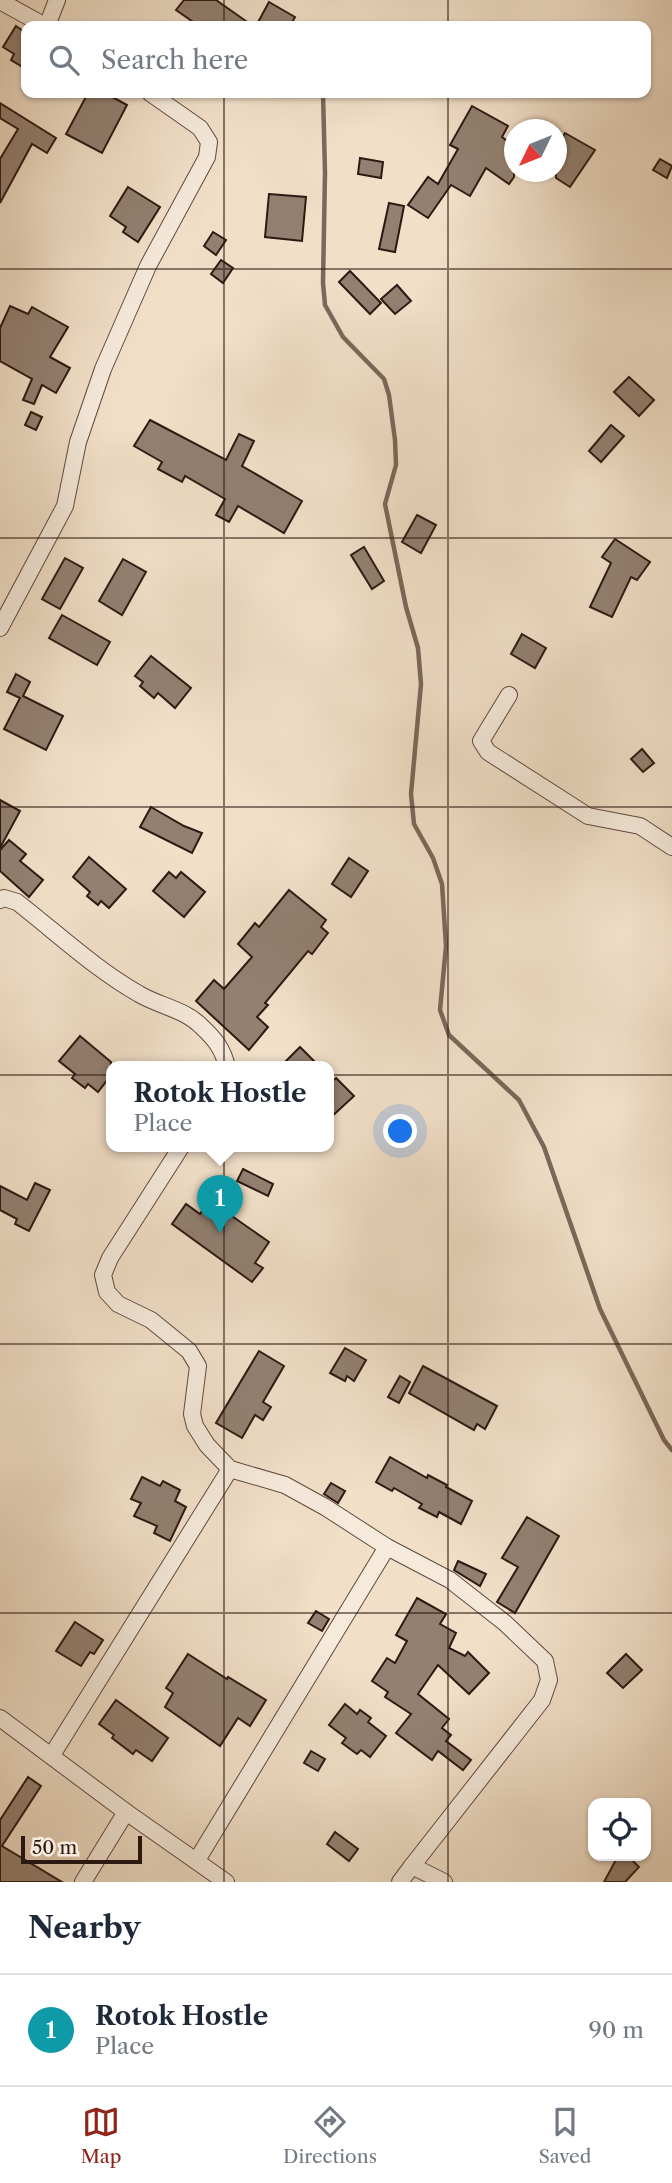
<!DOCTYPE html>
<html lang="en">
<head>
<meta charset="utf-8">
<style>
	:root { --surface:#fff; --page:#f6f6f7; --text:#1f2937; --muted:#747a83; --line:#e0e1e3; --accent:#8f2418 }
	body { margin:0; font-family:"Libre Caslon Text",serif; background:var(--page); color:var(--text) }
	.controls { position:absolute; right:21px; bottom:21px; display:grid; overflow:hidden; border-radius:14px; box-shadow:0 2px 5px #0004 }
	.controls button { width:63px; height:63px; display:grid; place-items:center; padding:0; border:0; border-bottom:2px solid var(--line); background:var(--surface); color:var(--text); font:35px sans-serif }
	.compass { position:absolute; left:504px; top:119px; width:63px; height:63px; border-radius:50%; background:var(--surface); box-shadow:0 2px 5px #0004; rotate:227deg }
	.scale { position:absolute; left:21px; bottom:18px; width:121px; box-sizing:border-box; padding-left:7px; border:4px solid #2e1912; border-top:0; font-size:19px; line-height:24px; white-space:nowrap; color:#2e1912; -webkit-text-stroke:5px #f6eadb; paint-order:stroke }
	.you { position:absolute; left:401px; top:1132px; width:24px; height:24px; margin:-18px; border:5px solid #fff; border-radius:50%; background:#1a73e8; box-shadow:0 0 0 10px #1a73e833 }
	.badge { display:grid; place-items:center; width:46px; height:46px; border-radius:50%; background:var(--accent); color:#fff; font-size:23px; font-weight:700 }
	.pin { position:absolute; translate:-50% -58px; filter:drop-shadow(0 2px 4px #0008) }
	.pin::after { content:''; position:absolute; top:37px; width:24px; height:21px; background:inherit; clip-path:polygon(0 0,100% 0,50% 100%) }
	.popup { position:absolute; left:106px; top:1061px; width:228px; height:91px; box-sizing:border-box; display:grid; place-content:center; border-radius:14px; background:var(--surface); filter:drop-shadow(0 2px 5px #0005); font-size:23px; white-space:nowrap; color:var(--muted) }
	.popup b { font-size:26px; color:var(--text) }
	.popup::after { content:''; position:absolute; left:50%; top:100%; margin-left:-14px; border:14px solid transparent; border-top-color:var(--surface) }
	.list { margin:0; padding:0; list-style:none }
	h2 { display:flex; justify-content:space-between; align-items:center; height:91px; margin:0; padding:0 28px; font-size:30px }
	h2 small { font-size:23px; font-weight:400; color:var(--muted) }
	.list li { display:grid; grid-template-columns:46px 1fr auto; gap:21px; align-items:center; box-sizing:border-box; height:112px; padding:0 28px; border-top:2px solid var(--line) }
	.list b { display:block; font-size:26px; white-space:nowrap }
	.list p { margin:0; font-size:23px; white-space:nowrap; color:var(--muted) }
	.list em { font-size:23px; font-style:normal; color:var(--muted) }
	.icon { flex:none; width:38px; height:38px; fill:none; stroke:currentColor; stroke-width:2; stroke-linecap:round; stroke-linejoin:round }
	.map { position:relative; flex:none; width:672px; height:1882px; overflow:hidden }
	.search { position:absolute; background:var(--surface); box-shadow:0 2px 5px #0004; left:21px; right:21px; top:21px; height:77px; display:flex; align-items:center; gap:18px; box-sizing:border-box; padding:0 24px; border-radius:14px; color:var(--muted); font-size:26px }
	.sheet { height:203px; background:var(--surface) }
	nav { display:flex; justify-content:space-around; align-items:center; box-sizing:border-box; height:98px; border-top:2px solid var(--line); background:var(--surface); font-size:19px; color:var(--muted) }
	nav a { display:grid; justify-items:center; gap:4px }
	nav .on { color:var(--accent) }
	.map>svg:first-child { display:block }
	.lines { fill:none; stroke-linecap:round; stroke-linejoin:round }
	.stream { stroke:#7b685a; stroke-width:4.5 }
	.building { fill:#938071; stroke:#2e1912; stroke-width:2 }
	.street-casing { stroke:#5f4a40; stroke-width:18 }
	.street { stroke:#f6eadb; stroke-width:16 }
	.grid { fill:none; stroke:#2e1912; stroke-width:2; stroke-opacity:0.55 }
</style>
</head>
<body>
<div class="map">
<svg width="672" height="1882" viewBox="0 0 672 1882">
	<rect width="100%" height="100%" fill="#f1dfc8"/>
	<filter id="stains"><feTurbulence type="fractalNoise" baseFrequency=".00286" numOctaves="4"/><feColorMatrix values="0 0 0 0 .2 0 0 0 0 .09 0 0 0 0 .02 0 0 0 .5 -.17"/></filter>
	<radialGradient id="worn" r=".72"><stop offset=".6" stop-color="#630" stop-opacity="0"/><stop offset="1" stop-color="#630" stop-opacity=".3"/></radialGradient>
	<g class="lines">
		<polyline class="stream" points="323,93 325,173 323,283 325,305 343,337 384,379 389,395 395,440 396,465 385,504 406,607 418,648 421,684 411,794 414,824 433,858 442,884 446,946 440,1010 449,1035 519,1100 544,1147 600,1309 664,1440 672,1450"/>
	</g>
	<g class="building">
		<polygon points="184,0 216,0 253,26 199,26 176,10"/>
		<polygon points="269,2 295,17 290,26 256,26"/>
		<polygon points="16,26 26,33 26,69 11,60 14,54 3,47"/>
		<polygon points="88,93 105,93 127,105 102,153 66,134"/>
		<polygon points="0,103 56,138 47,153 32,144 0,203 0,159 18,129 0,118"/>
		<polygon points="472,106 508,126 502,137 514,146 514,177 509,184 486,168 470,196 451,185 428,218 408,205 428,177 438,184 458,149 450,145"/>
		<polygon points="565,133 595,150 570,187 556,178 556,148"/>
		<polygon points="360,158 383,162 381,178 358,174"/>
		<polygon points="660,159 672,166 667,178 653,170"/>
		<polygon points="128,187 160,207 138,242 123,232 126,227 110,216"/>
		<polygon points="269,194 306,197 302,241 265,237"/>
		<polygon points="389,203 404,206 395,252 379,249"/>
		<polygon points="213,232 226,240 216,255 204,246"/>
		<polygon points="221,260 233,268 223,283 211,274"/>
		<polygon points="350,271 381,303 370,314 339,282"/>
		<polygon points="397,285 411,301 395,314 381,299"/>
		<polygon points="10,306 28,314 32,307 68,327 50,357 70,368 56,393 42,385 34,404 23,400 32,379 0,361 0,328"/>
		<polygon points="629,377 654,400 639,416 614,392"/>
		<polygon points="31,412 42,417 36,430 25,425"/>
		<polygon points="150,420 226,460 239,434 254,441 242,466 302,501 284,533 238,506 229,522 216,515 225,499 185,476 182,482 158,469 162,462 134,446"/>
		<polygon points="611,425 624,436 601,462 589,451"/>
		<polygon points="417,515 436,525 421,553 402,542"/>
		<polygon points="615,539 650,562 637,580 631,577 612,617 590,607 611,563 602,557"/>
		<polygon points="364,547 384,581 372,589 351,555"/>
		<polygon points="65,558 83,568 60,609 42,599"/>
		<polygon points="123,559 146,572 122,615 99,601"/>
		<polygon points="62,615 110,642 97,665 49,638"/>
		<polygon points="522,634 546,648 535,668 511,654"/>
		<polygon points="151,656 191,688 175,708 158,693 154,698 140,686 143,682 135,676"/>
		<polygon points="16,674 30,682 23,696 63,716 46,750 4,729 20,698 7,692"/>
		<polygon points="642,749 654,763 643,772 631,759"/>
		<polygon points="0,800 20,811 0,848"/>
		<polygon points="151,807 184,826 202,833 192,853 140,827"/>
		<polygon points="9,840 26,854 20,861 43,880 29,897 0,871 0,850"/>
		<polygon points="89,857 126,889 109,908 101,901 98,905 87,896 90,892 73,877"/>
		<polygon points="349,858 368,871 351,897 332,884"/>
		<polygon points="169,872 176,878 181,872 205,892 184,917 153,891"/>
		<polygon points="289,890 326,920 321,927 328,933 312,954 308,951 265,1003 268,1005 257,1017 268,1027 249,1050 196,1001 214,980 224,989 252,957 238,944 255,923 259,927"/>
		<polygon points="80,1036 111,1062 111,1075 98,1092 88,1084 85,1088 72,1078 75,1074 59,1061"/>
		<polygon points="300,1047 320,1067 280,1067"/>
		<polygon points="336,1078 354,1096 328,1120 328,1085"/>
		<polygon points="243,1169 273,1184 268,1196 237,1181"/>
		<polygon points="35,1183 50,1190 29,1231 15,1224 17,1219 0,1210 0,1186 27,1200"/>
		<polygon points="209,1200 269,1242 255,1263 263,1268 252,1282 172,1224 186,1204 200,1214"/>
		<polygon points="345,1348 366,1360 354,1381 347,1376 345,1381 330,1373"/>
		<polygon points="259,1351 284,1366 263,1402 271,1407 263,1420 255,1415 242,1438 216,1423"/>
		<polygon points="423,1366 497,1406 485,1429 477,1424 474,1430 409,1393"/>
		<polygon points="400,1376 410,1382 399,1403 388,1397"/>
		<polygon points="390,1457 427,1478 428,1475 447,1485 446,1487 472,1501 461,1524 439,1512 437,1517 419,1508 422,1504 394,1488 392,1491 376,1482"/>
		<polygon points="142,1477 160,1486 163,1481 180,1490 175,1501 186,1507 170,1541 154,1533 157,1526 134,1516 141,1503 131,1499"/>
		<polygon points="331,1483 345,1491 338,1503 324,1494"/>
		<polygon points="527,1517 559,1536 515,1613 497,1602 518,1567 502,1558"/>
		<polygon points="458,1561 486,1574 480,1586 454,1570"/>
		<polygon points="417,1598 446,1614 440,1624 456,1633 449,1648 465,1656 468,1652 489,1673 469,1694 438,1665 418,1694 449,1719 442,1728 451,1735 446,1741 471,1760 463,1770 438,1751 432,1760 396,1733 411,1714 385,1697 388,1692 372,1681 387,1658 395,1663 407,1641 396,1635"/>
		<polygon points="316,1611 329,1619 322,1631 308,1623"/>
		<polygon points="75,1622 103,1640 94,1654 90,1652 81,1666 56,1651"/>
		<polygon points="188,1654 227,1679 228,1677 266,1700 250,1726 238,1718 220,1746 165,1707 173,1693 166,1688"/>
		<polygon points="626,1654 642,1670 623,1688 607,1673"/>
		<polygon points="116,1700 168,1738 152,1761 136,1750 133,1754 112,1738 114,1735 99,1724"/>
		<polygon points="345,1704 357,1714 360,1710 371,1718 368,1722 386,1736 370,1757 361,1750 357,1754 342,1743 346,1738 329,1725"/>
		<polygon points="311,1751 325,1759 318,1771 304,1763"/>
		<polygon points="28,1777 41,1786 2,1846 62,1882 0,1882 0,1820"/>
		<polygon points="335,1832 358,1849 349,1861 327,1844"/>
		<polygon points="618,1856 628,1856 639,1867 625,1882 604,1882"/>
	</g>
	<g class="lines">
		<g class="street-casing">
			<g id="street">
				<polyline points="0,1 45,26"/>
				<polyline points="47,26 57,0"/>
				<polyline points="0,628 65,506 78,442 103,369 148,266 207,157 209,142 200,128 150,93"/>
				<polyline points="509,695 481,741 488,752 588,816 640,826 672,847"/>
				<path d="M0,900l4,-2 13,4c40,31 78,67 122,92 20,12 45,15 62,32 14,13 22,23 26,41"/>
				<polyline points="181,1147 110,1258 103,1275 107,1292 118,1304 151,1320 189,1351 198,1366 192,1414 195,1426 207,1445 230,1469 285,1485 325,1507 387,1547 450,1580 505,1623 545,1661 549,1680 542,1700 412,1866"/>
				<polyline points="0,1718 126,1812 226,1882"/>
				<polyline points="52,1755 230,1469"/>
				<polyline points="197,1860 387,1547"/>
				<polyline points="83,1882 126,1812"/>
				<polyline points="400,1882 412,1866 444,1882"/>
			</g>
		</g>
		<use href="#street" class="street"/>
	</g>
	<path class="grid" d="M224,0v26M448,0v26M224,93v1789M448,93v1789M0,269h672M0,538h672M0,807h672M0,1075h672M0,1344h672M0,1613h672"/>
	<rect width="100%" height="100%" filter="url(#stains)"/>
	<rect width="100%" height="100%" fill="url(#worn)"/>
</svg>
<div class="controls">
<button><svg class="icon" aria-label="locate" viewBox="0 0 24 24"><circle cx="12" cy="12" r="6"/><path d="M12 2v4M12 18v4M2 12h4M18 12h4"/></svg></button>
</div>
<svg class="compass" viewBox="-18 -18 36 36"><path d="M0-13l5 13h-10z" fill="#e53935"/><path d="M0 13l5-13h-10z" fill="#747a83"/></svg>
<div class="scale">50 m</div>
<div class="you"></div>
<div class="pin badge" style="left:220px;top:1233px;background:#0f9aa8">1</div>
<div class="popup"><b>Rotok Hostle</b>Place</div>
<div class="search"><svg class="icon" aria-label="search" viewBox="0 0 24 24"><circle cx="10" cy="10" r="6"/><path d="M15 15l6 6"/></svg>Search here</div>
</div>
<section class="sheet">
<h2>Nearby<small></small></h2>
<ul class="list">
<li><span class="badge" style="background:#0f9aa8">1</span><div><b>Rotok Hostle</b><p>Place</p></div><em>90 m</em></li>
</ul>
</section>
<nav>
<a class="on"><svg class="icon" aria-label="map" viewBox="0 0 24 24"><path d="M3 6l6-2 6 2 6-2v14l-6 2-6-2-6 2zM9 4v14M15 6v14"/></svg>Map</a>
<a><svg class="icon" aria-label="directions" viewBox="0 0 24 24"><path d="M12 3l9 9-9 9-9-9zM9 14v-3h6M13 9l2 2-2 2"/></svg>Directions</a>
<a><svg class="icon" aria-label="saved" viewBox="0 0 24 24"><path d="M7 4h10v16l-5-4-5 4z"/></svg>Saved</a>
</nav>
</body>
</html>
